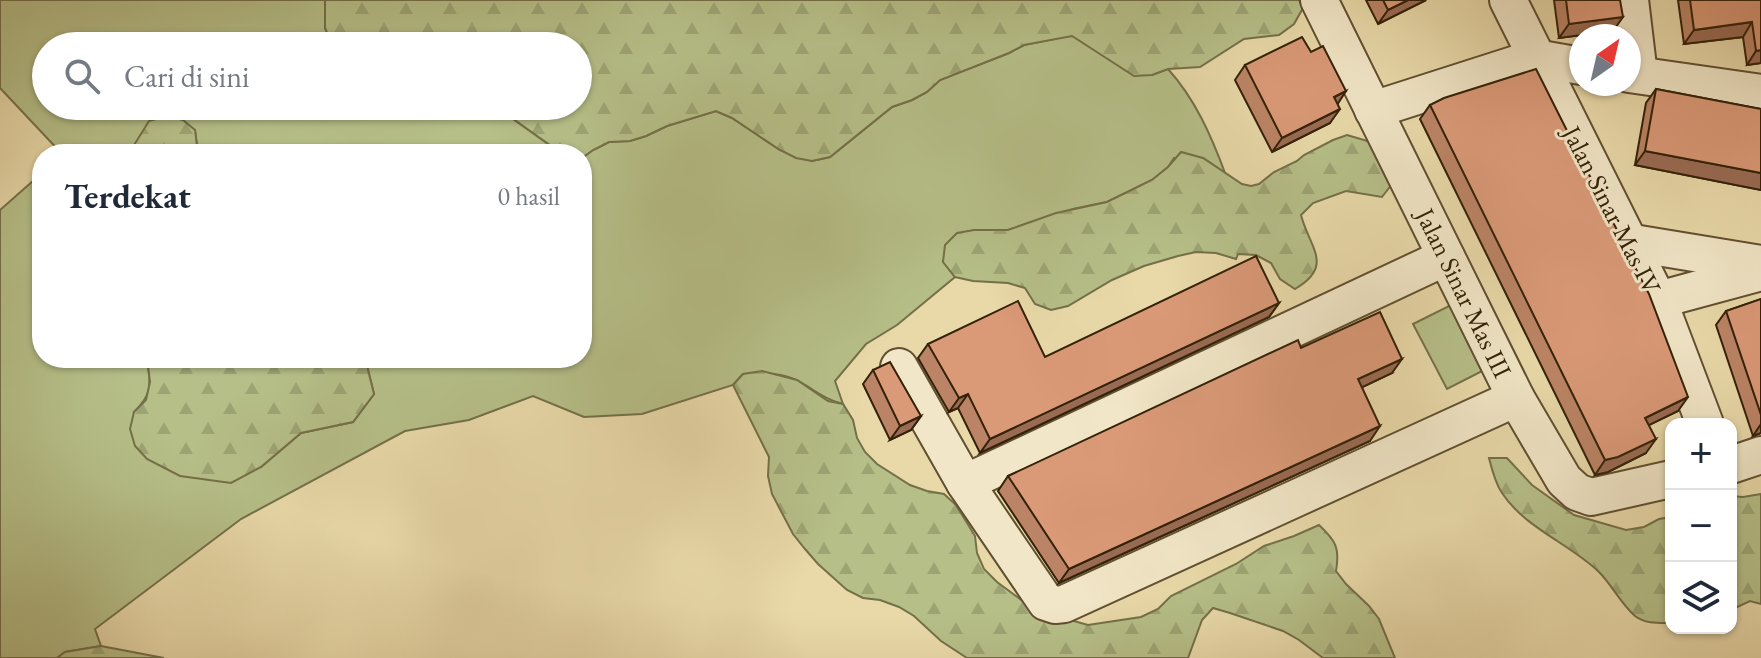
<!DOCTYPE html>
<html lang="id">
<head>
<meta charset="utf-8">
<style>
	:root { --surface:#fff; --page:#f6f6f7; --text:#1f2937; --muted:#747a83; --line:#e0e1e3 }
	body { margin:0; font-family:"EB Garamond",serif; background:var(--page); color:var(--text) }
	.controls { position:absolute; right:24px; bottom:24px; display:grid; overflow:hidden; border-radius:16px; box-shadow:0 2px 6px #0004 }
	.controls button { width:72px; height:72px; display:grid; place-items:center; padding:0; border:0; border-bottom:2px solid var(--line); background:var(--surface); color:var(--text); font:40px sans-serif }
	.compass { position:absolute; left:1569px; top:24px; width:72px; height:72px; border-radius:50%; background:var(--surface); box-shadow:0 2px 6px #0004; rotate:34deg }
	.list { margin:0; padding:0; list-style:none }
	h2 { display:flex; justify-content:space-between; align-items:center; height:104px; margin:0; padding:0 32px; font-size:34px }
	h2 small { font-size:26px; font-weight:400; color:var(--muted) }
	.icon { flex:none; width:44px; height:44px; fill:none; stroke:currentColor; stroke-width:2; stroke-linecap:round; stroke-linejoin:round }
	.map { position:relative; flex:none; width:1761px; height:658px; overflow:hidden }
	.search { position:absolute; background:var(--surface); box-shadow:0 2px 6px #0004; left:32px; top:32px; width:560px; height:88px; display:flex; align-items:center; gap:20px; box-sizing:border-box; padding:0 28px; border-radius:44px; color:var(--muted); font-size:30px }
	.panel { position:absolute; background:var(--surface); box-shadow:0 2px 6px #0004; left:32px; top:144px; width:560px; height:224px; border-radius:32px }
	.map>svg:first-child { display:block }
	.green { fill:#b6bf88; stroke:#747048; stroke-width:2 }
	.forest { fill:url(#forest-firs); stroke:#747048; stroke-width:2 }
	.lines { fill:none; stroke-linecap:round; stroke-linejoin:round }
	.minor-casing { stroke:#604f30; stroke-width:40 }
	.minor { stroke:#f1e6c7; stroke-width:36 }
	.wall { fill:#bb8466; stroke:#332108; stroke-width:2 }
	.shaded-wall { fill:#996b53; stroke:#332108; stroke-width:2 }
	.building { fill:#da9977; stroke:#332108; stroke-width:2 }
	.labels { text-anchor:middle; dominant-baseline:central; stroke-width:6; stroke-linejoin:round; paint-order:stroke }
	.street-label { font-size:26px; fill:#332108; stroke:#f1e6c7 }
</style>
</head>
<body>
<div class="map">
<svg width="1761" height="658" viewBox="0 0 1761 658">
	<defs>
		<pattern id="forest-firs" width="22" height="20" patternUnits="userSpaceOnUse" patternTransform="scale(2)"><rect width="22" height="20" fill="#b6bf88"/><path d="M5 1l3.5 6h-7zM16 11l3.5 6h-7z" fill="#9da474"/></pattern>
	</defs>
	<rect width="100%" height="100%" fill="#e9d9a9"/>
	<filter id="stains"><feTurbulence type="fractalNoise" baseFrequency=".0025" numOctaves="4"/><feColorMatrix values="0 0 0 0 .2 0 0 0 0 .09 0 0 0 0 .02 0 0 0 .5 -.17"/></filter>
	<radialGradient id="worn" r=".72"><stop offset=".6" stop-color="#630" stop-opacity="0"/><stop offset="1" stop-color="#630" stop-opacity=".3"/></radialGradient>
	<g class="green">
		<polygon points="0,0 325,0 325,28 333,46 46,46 46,106 495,106 562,154 198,154 195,130 131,149 133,154 62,154 0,88"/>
		<path d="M1072,35l14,9 66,31 16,-6c27,30 43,66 57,104l-22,-15h-29l-6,9 -16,13 -45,22 -34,7 -65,21h-34l-31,31 12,16 -58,48 -31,19 -31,37 8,23c-20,-5 -29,-15 -47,-24 -17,-8 -35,-6 -53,-6l-10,11 -91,29 -58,3 -51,-21 -64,24 -64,11 -164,88 -146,110 6,17 -36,6 -8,6h-57v-448l42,-37v185h105c3,25 7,35 -13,54l127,55 40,-34 52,-11 21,-28 -9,-36h217v-52l8,-7 -3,-52 -5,-4v-85l11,-8 16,-8 21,-1 16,-5 21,-10 49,-15 16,7 48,32 32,11 18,-4 62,-50 20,-7 15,-8 13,-12 69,-27 15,-8z"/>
		<polygon points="1461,300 1494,365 1447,389 1413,324"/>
	</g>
	<g class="forest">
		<polygon points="325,0 1299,0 1303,8 1294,24 1279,35 1244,39 1200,67 1168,69 1152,75 1134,76 1072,36 1024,45 1009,53 940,80 927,92 912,100 892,107 830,157 812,161 796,158 780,150 732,118 716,111 667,126 646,136 630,141 609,142 593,150 582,158 582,154 561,153 495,106 578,106 578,46 333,46 325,28"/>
		<polygon points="166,116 183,120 195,130 198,154 133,154 131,150 149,121"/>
		<path d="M1347,135l24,7 21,42 -10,13 -36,-6 -33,12 -12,12c8,32 34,51 -6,74l-15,-10 -9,-16 -15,-8 -18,-1 -2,5 -20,-6 -20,-1 -18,4 -34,10 -32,14 -44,26 -17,4 -16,-6 -10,-16 -17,-5 -35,-2 -18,-4 -12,-15 2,-17 12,-12 17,-3h34l48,-17 51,-11 45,-22 16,-13 13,-15 22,6 39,26 9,2 8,-2 15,-12 23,-11 7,-6 29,-15z"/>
		<polygon points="147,358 365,358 374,394 353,422 301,433 261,467 231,483 180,476 147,459 135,446 130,429 134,412 146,400 150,382"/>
		<path d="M762,371l35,9 31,21 15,3 10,16 4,18 8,14 12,12 33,21 17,6 17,3 12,11 19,31 2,17 7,16 13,13 27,20 32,14 32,9 53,-8 17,-8 13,-13 65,-32 28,-18 30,-10 25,-11c17,16 21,23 17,46l10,13 23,22 10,13 16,39h-72l-24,-18 -16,-9 -53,-18 -17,-5 -11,12 -14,38h-221l-26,-17 -27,-25 -15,-9 -19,-7 -17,-2 -16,-8 -29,-26 -13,-15 -12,-15 -21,-40 -4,-18 1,-19 -36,-72 10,-11z"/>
		<path d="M1489,458h18l25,27 42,30 52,15 18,-3 15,-8 12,-2v106c-12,0 -26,1 -36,-7 -14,-12 -23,-31 -36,-44 -29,-28 -74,-44 -97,-79 -7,-10 -10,-23 -13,-35z"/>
		<polygon points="1761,494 1761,604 1750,601 1731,610 1731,496 1743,497"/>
		<polygon points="101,646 164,658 57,658 65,652"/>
	</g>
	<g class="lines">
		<g class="minor-casing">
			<g id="minor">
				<polyline points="1319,0 1516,398 1564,480 1577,492 1591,497 1671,479"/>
				<polyline points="1508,0 1658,300 1705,424"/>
				<polyline points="1630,0 1639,75"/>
				<polyline points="1629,74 1761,93"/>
				<polyline points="1373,110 1535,58 1581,66"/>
				<polyline points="1627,242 1761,264"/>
				<polyline points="1658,300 1761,272"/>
				<polyline points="899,367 965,483 1046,602 1055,605 1064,604 1516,398"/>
				<polyline points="1731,465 1761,455"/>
				<polyline points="965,483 1446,257"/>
			</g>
		</g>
		<use href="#minor" class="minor"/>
	</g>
	<g class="wall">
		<polygon points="1366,0 1426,0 1378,24"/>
		<polygon points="1554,0 1620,0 1613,31 1559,38"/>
		<polygon points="1678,0 1761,0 1761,63 1747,65 1743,37 1684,44"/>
		<polygon points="1245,65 1337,104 1330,123 1272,152 1235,80"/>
		<polygon points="1656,89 1761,109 1761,190 1635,165 1646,103"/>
		<polygon points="1430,105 1618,236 1678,411 1648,425 1646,453 1608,472 1595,475 1420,119"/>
		<polygon points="1761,299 1761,433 1753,436 1716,325 1726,311"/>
		<polygon points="1279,303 1269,317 980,453 958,408 949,412 918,358 928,344 1045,357"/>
		<polygon points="1301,348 1392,373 1362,387 1370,441 1059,583 998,491 1008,476"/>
		<polygon points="873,370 921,416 911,430 890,440 863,384"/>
	</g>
	<g class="shaded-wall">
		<polygon points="1408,0 1426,0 1378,24 1388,10"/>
		<polygon points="1623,17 1613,31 1559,38 1569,24"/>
		<polygon points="1752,22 1743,37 1684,44 1694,30"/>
		<polygon points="1761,50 1761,63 1747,65 1756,51"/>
		<polygon points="1346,91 1337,105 1334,97"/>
		<polygon points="1340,109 1330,123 1272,152 1282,138"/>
		<polygon points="1645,151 1761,173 1761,190 1635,165"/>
		<polygon points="1279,303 1269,317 980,453 990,439"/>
		<polygon points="1402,359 1392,373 1348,394 1358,379"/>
		<polygon points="968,394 958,408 949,412 959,398"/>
		<polygon points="1688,397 1678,411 1635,432 1645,418"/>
		<polygon points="921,416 911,430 890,440 900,426"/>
		<polygon points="1761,424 1761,433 1753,436"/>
		<polygon points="1380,426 1370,441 1059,583 1069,569"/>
		<polygon points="1656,439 1646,453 1608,472 1595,475 1605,460"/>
	</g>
	<g class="building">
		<polygon points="1383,0 1408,0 1388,10"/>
		<polygon points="1566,0 1620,0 1623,17 1569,24"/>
		<polygon points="1690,0 1761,0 1761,50 1756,51 1752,22 1694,30"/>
		<polygon points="1302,37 1311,52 1323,46 1346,91 1334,97 1340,109 1282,138 1245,65"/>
		<polygon points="1536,69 1617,230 1618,236 1623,244 1649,294 1688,397 1645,418 1656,439 1618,457 1605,460 1430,105 1444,98"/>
		<polygon points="1656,89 1761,109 1761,173 1645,151"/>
		<polygon points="1256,256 1279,303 990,439 968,394 959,398 928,344 1018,301 1045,357"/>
		<polygon points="1761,299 1761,415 1726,311"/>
		<polygon points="1380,312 1402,359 1358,379 1380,426 1069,569 1008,476 1298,340 1301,348"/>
		<polygon points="890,362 921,416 900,426 873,370"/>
	</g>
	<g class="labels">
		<g class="street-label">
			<text transform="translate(1612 210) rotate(63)">Jalan Sinar Mas IV</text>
			<text transform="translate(1464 293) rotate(64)">Jalan Sinar Mas III</text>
		</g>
	</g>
	<rect width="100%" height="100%" filter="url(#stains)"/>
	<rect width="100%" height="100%" fill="url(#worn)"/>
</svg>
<div class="controls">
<button>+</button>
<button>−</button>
<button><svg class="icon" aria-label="layers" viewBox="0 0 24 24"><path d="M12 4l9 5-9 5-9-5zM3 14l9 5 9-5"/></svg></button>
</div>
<svg class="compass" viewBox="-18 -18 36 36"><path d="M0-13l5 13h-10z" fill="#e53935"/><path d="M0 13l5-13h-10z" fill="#747a83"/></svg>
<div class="search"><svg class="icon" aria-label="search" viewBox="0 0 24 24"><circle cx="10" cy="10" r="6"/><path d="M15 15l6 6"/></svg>Cari di sini</div>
<section class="panel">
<h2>Terdekat<small>0 hasil</small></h2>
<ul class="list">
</ul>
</section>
</div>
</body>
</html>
